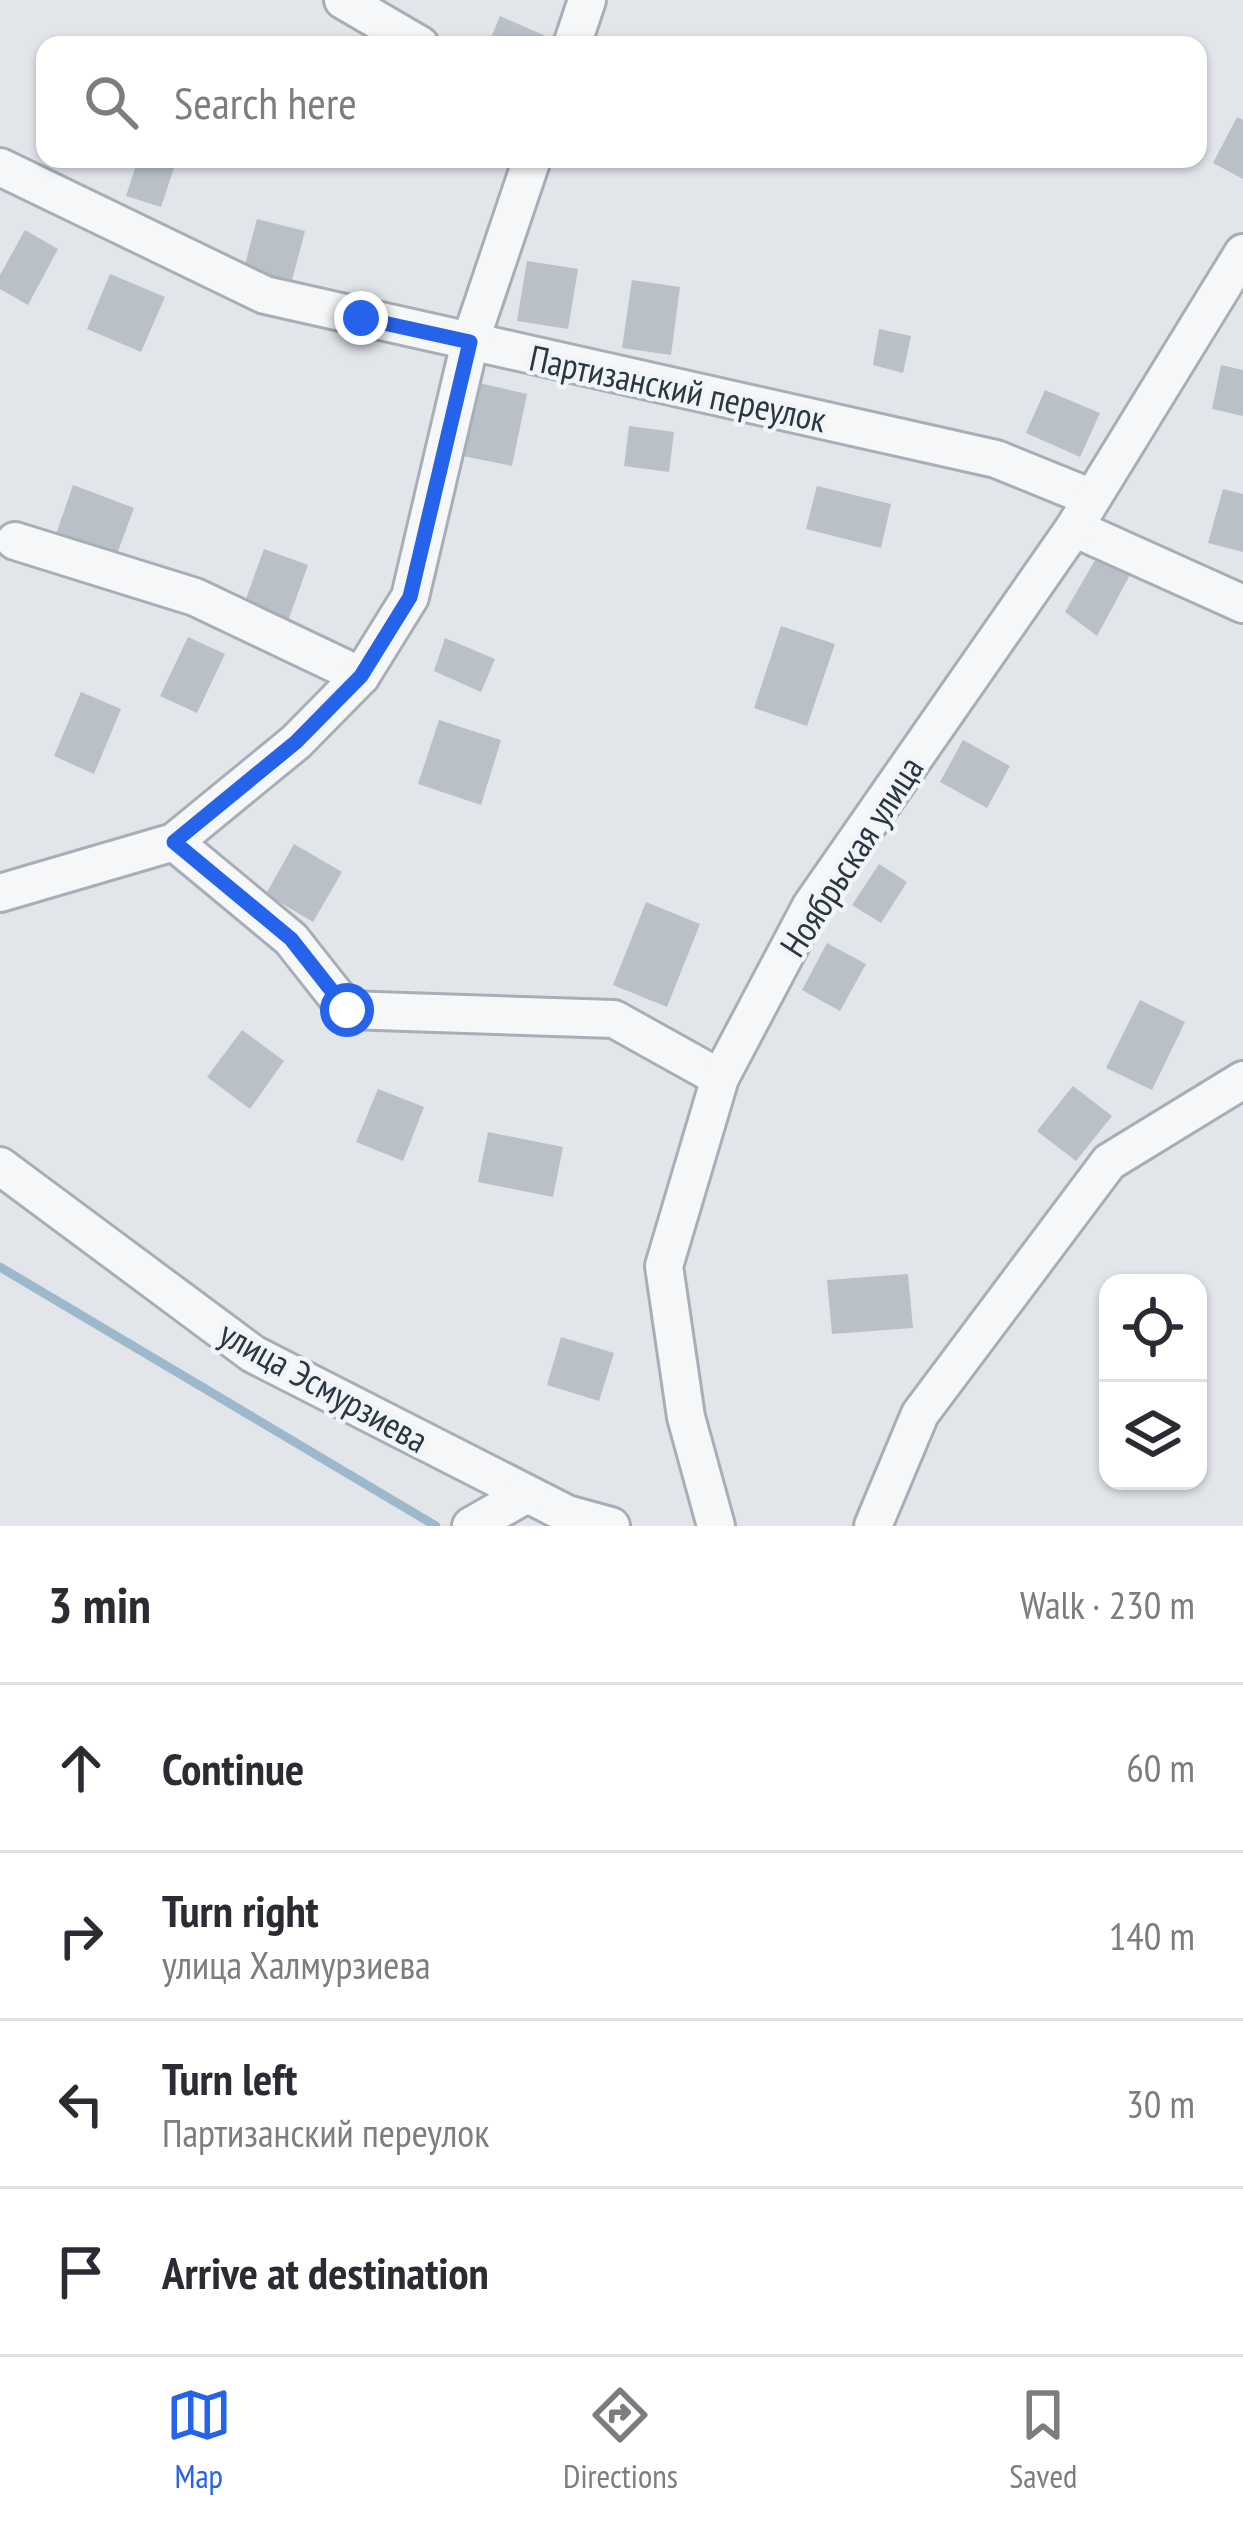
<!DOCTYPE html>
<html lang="en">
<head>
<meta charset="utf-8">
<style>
	:root { --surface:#fff; --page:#f2f2f3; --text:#2b2b33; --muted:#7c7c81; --line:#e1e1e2; --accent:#2563eb }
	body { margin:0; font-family:"PT Sans Narrow",sans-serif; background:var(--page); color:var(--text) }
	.controls { position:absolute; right:36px; bottom:36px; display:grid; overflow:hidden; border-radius:24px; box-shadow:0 3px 9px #0004 }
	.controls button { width:108px; height:108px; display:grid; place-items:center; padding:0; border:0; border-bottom:3px solid var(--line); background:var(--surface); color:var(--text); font:60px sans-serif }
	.stop { position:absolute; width:36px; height:36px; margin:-27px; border:9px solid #2563eb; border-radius:50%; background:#fff }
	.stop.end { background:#2563eb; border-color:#fff; box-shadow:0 3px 12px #0008 }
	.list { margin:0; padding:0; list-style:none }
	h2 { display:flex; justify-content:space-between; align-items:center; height:156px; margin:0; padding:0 48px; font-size:51px }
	h2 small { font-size:39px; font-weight:400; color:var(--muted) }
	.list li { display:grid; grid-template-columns:78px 1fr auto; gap:36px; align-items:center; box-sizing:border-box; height:168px; padding:0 48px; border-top:3px solid var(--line) }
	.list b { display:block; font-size:45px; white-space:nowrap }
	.list p { margin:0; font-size:39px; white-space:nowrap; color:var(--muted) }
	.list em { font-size:39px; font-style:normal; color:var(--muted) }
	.icon { flex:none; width:66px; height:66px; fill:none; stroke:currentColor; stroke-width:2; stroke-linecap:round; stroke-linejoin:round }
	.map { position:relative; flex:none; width:1243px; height:1526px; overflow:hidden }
	.search { position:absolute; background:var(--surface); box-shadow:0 3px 9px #0004; left:36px; right:36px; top:36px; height:132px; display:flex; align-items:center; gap:30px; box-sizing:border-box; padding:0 42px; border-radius:24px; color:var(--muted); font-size:45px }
	.sheet { height:828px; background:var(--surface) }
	nav { display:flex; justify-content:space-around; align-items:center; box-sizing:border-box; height:168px; border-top:3px solid var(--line); background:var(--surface); font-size:33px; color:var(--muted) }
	nav a { display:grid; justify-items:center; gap:6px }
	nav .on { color:var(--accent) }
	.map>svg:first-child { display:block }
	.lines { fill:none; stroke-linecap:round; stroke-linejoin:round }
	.stream { stroke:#9db8cb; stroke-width:9 }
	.building { fill:#b9c0c8 }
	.minor-casing { stroke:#a7aeb5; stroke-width:42 }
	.minor { stroke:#f5f7f9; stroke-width:36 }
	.route { stroke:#2563eb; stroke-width:15 }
	.labels { text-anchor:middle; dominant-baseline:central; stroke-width:9; stroke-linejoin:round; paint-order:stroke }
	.street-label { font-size:36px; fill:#2a3643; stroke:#f2f5f8 }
</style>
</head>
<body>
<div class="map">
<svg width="1243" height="1526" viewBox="0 0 1243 1526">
	<rect width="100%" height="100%" fill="#e2e6eb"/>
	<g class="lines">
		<polyline class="stream" points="0,1267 436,1526"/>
	</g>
	<g class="building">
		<polygon points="500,16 548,37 544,45 488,45"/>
		<polygon points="656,36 714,42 714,45 655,45"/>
		<polygon points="1237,117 1243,120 1243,179 1213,163"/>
		<polygon points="138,159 177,159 161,207 126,196"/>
		<polygon points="257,219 305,231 291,284 243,272"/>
		<polygon points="25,230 58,249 28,305 0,289 0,275"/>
		<polygon points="527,261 578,269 568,329 517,321"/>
		<polygon points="110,274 165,297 141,352 87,329"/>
		<polygon points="632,280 680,287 671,355 622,348"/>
		<polygon points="879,329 911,336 903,373 873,365"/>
		<polygon points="1221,365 1243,370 1243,416 1212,409"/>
		<polygon points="479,383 527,394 512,466 463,456"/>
		<polygon points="1045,390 1100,413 1080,457 1026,433"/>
		<polygon points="629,426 674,432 669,472 624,466"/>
		<polygon points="73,485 134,508 114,562 54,540"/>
		<polygon points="817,486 891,504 881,548 806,529"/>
		<polygon points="1223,489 1243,494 1243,552 1208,543"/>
		<polygon points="264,549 308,565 288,621 244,604"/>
		<polygon points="1098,555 1131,573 1097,636 1065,612"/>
		<polygon points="781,626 835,644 807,726 754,708"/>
		<polygon points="188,637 225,654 197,713 160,696"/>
		<polygon points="445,638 495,659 481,692 434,671"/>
		<polygon points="81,692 121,709 94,774 54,756"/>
		<polygon points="439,720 501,740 481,805 418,784"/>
		<polygon points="963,740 1010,766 987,808 940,782"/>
		<polygon points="294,844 342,872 313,922 266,894"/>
		<polygon points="879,864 907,882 881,923 852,905"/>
		<polygon points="646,902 700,924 667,1007 613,985"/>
		<polygon points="827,943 866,964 840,1011 802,990"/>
		<polygon points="1140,1000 1185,1022 1152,1090 1106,1068"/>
		<polygon points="242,1030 284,1061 250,1109 207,1077"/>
		<polygon points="1073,1086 1112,1116 1076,1161 1037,1131"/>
		<polygon points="378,1089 424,1107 403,1161 356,1142"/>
		<polygon points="488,1132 563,1147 553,1197 478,1182"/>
		<polygon points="908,1274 913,1328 832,1334 827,1280"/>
		<polygon points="561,1337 614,1353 599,1401 547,1385"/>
	</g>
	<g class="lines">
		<g class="minor-casing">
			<g id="minor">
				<polyline points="343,0 420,45"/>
				<polyline points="572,45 587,0"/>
				<polyline points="0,167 265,295 996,459 1092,498"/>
				<polyline points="1074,528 1243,604"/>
				<polyline points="15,541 195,597 361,676"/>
				<polyline points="174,842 291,939 347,1010 614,1019 720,1078"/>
				<polyline points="0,893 174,842 296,742 361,676 410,597 470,342 532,159"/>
				<polyline points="0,1166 253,1354 567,1514 611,1526"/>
				<polyline points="471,1526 527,1494"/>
				<polyline points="716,1526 686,1417 664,1266 720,1078 811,906 1074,528 1243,253"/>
				<polyline points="873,1526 920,1414 1109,1162 1243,1080"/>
			</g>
		</g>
		<use href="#minor" class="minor"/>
	</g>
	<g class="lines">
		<polyline class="route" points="347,1010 291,939 174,842 296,742 361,676 410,597 470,342 361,318"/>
	</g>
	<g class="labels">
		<g class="street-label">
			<text transform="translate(678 388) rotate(12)">Партизанский переулок</text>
			<text transform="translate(851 856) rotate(-57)">Ноябрьская улица</text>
			<text transform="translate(324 1386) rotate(29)">улица Эсмурзиева</text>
		</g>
	</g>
</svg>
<div class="controls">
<button><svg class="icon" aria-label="locate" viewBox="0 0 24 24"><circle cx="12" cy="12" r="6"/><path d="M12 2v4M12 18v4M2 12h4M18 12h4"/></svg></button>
<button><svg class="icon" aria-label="layers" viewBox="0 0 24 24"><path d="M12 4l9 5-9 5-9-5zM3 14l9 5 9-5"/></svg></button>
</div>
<div class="stop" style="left:347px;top:1010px"></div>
<div class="stop end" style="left:361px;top:318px"></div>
<div class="search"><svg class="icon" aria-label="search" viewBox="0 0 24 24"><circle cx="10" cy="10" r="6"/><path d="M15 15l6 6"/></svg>Search here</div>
</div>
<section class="sheet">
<h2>3 min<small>Walk · 230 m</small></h2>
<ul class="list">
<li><svg class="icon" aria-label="ahead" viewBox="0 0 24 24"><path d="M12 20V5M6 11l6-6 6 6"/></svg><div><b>Continue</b></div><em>60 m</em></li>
<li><svg class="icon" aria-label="right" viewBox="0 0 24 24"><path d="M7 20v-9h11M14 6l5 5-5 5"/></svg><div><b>Turn right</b><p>улица Халмурзиева</p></div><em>140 m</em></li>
<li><svg class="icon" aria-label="left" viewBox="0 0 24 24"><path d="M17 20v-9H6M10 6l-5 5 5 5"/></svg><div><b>Turn left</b><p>Партизанский переулок</p></div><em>30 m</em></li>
<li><svg class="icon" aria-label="arrive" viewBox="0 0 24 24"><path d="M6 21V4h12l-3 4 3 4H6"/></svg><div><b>Arrive at destination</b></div></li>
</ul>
</section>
<nav>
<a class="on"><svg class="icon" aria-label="map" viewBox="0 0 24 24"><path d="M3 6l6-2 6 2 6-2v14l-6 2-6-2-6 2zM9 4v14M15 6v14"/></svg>Map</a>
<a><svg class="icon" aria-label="directions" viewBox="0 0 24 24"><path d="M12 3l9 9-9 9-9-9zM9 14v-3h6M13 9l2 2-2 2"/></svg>Directions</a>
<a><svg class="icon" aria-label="saved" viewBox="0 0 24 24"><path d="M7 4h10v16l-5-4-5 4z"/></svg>Saved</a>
</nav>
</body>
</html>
